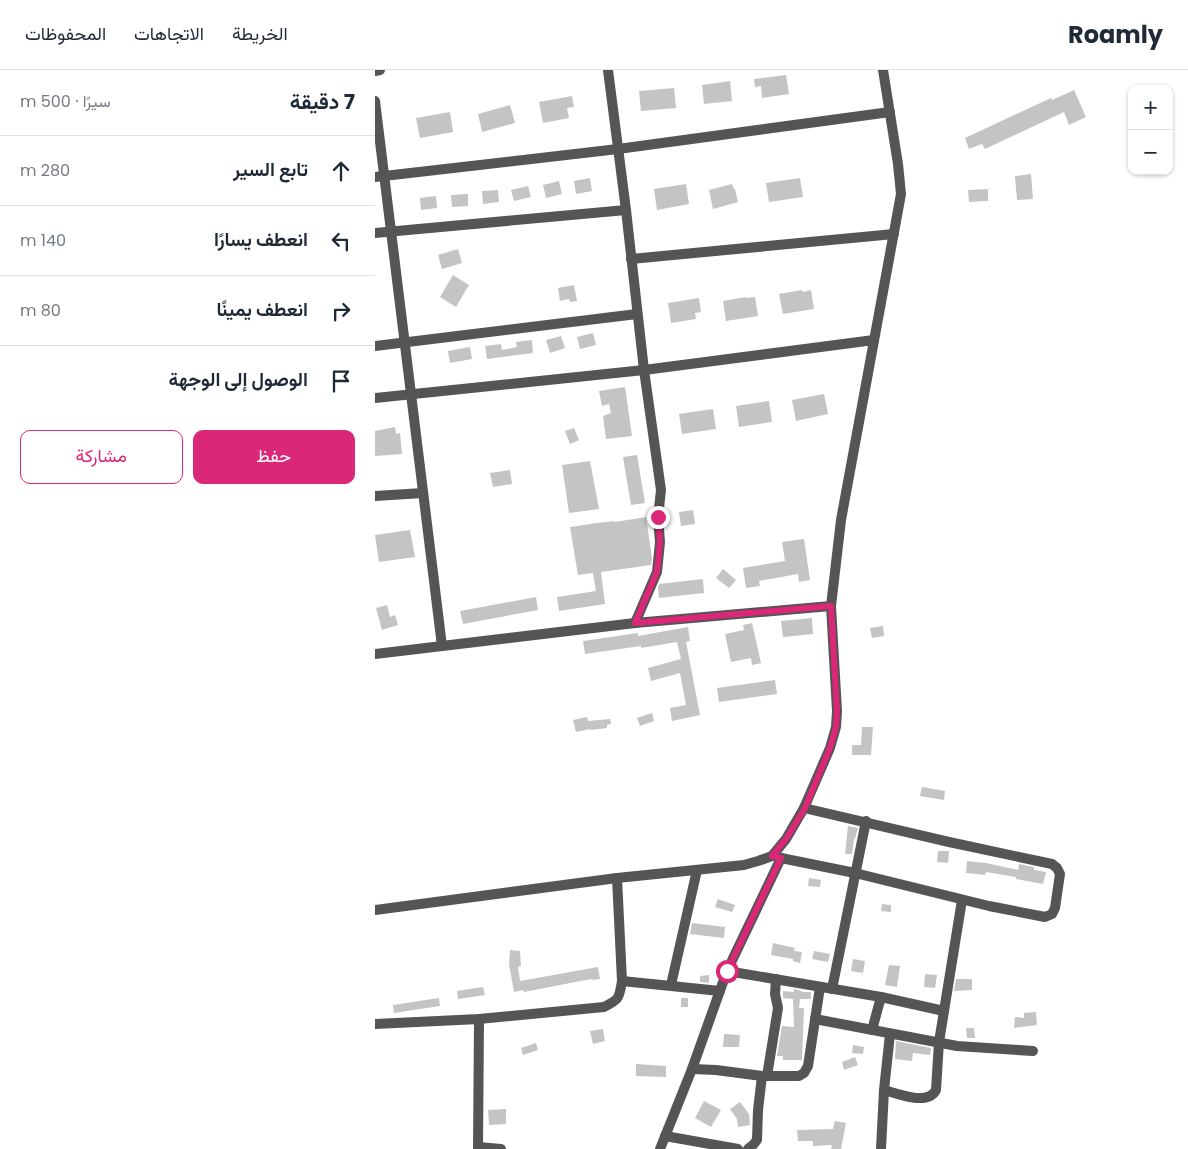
<!DOCTYPE html>
<html lang="ar">
<head>
<meta charset="utf-8">
<style>
	:root { --surface:#fff; --page:#f6f6f7; --text:#1f2937; --muted:#747a83; --line:#e0e1e3; --accent:#db2777 }
	body { margin:0; font-family:Poppins,Vazirmatn,sans-serif; background:var(--page); color:var(--text); direction:rtl }
	.controls { position:absolute; right:15px; top:15px; display:grid; overflow:hidden; border-radius:10px; box-shadow:0 1px 4px #0004 }
	.controls button { width:45px; height:45px; display:grid; place-items:center; padding:0; border:0; border-bottom:1px solid var(--line); background:var(--surface); color:var(--text); font:25px sans-serif }
	.stop { position:absolute; width:15px; height:15px; margin:-11px; border:4px solid #db2777; border-radius:50%; background:#fff }
	.stop.end { background:#db2777; border-color:#fff; box-shadow:0 1px 5px #0008 }
	.list { margin:0; padding:0; list-style:none }
	h2 { display:flex; justify-content:space-between; align-items:center; height:65px; margin:0; padding:0 20px; font-size:21px }
	h2 small { font-size:16px; font-weight:400; color:var(--muted) }
	.list li { display:grid; grid-template-columns:32px 1fr auto; gap:15px; align-items:center; box-sizing:border-box; height:70px; padding:0 20px; border-top:1px solid var(--line) }
	.list b { display:block; font-size:19px; white-space:nowrap }
	.list em { font-size:16px; font-style:normal; color:var(--muted) }
	.actions { display:flex; gap:10px; padding:15px 20px }
	.actions a { flex:1; padding:11px 0; border:1px solid var(--accent); border-radius:10px; text-align:center; font-size:18px; color:var(--accent) }
	.actions .main { background:var(--accent); color:#fff }
	.icon { flex:none; width:28px; height:28px; fill:none; stroke:currentColor; stroke-width:2; stroke-linecap:round; stroke-linejoin:round }
	.map { position:relative; flex:none; width:813px; height:1079px; overflow:hidden; direction:ltr }
	header { display:flex; align-items:center; gap:30px; box-sizing:border-box; height:70px; padding:0 25px; background:var(--surface); border-bottom:1px solid var(--line) }
	header strong { font-size:24px }
	nav { display:flex; gap:28px; margin-inline-start:auto; font-size:18px }
	main { display:flex }
	aside { flex:1; background:var(--surface) }
	.map>svg:first-child { display:block }
	.building { fill:#c4c4c4 }
	.lines { fill:none; stroke-linecap:round; stroke-linejoin:round }
	.street { stroke:#555; stroke-width:10 }
	.route { stroke:#db2777; stroke-width:6 }
</style>
</head>
<body>
<header>
<strong>Roamly</strong>
<nav><a>الخريطة</a><a>الاتجاهات</a><a>المحفوظات</a></nav>
</header>
<main>
<div class="map">
<svg width="813" height="1079" viewBox="0 0 813 1079">
	<rect width="100%" height="100%" fill="#fff"/>
	<g class="building">
		<polygon points="411,5 414,24 387,28 386,16 380,17 379,9"/>
		<polygon points="355,11 357,31 329,34 327,15"/>
		<polygon points="299,18 301,38 266,41 264,21"/>
		<polygon points="699,20 711,47 694,55 689,42 610,79 607,74 594,79 590,68 676,28 677,30"/>
		<polygon points="197,26 199,37 192,38 194,48 168,53 164,32"/>
		<polygon points="135,35 140,53 107,62 103,44"/>
		<polygon points="75,42 78,62 45,68 41,48"/>
		<polygon points="656,104 658,129 642,130 640,106"/>
		<polygon points="215,108 217,121 201,124 199,111"/>
		<polygon points="425,108 428,127 394,132 391,113"/>
		<polygon points="184,111 187,124 171,128 168,115"/>
		<polygon points="311,114 314,134 282,140 279,119"/>
		<polygon points="357,114 359,119 360,119 363,132 338,139 334,120"/>
		<polygon points="153,116 156,127 139,131 136,120"/>
		<polygon points="613,119 613,131 594,132 593,120"/>
		<polygon points="123,120 124,132 108,134 107,121"/>
		<polygon points="93,124 93,136 77,137 76,125"/>
		<polygon points="61,126 62,138 46,140 45,128"/>
		<polygon points="83,179 87,193 67,199 63,185"/>
		<polygon points="78,205 94,215 81,237 65,227"/>
		<polygon points="199,215 202,231 195,232 194,229 185,231 183,218"/>
		<polygon points="427,220 428,222 436,220 439,239 408,244 404,224"/>
		<polygon points="371,227 371,228 380,227 383,246 351,251 348,231"/>
		<polygon points="324,228 326,242 320,243 321,249 296,253 293,233"/>
		<polygon points="218,263 221,275 205,279 202,267"/>
		<polygon points="186,266 190,278 175,283 171,270"/>
		<polygon points="157,270 158,283 112,289 110,276 126,274 127,280 142,277 141,272"/>
		<polygon points="95,277 97,289 75,293 73,281"/>
		<polygon points="250,317 257,366 231,369 228,346 236,343 234,334 227,336 224,321"/>
		<polygon points="449,324 453,344 421,351 417,330"/>
		<polygon points="394,331 397,352 364,357 361,336"/>
		<polygon points="338,339 341,359 307,364 304,344"/>
		<polygon points="20,357 21,364 25,363 27,384 0,386 0,361"/>
		<polygon points="199,358 204,370 195,374 190,361"/>
		<polygon points="262,385 270,433 256,435 248,387"/>
		<polygon points="215,391 224,439 194,443 187,395"/>
		<polygon points="135,400 137,414 118,417 115,403"/>
		<polygon points="318,440 320,454 306,456 304,442"/>
		<polygon points="271,447 277,488 276,495 226,502 230,534 184,541 182,527 221,521 218,503 203,505 195,457 222,453 240,451 240,452"/>
		<polygon points="35,460 40,487 4,492 0,465"/>
		<polygon points="429,469 435,510 424,512 423,504 384,511 385,516 371,518 368,498 410,491 407,472"/>
		<polygon points="348,499 361,510 354,518 341,508"/>
		<polygon points="328,509 329,523 284,528 283,517 284,514"/>
		<polygon points="161,527 163,540 88,554 85,541"/>
		<polygon points="12,535 15,547 20,545 23,555 7,560 1,538"/>
		<polygon points="437,548 438,564 408,567 406,551"/>
		<polygon points="377,553 386,593 377,595 376,588 356,592 350,564 369,560 368,555"/>
		<polygon points="508,556 509,566 497,568 495,558"/>
		<polygon points="313,557 315,571 311,572 325,645 297,651 295,638 311,635 305,603 276,611 273,598 306,589 302,572 266,578 266,576 210,584 208,571 263,563 263,566"/>
		<polygon points="400,610 402,624 344,632 342,618"/>
		<polygon points="277,643 279,651 265,656 262,648"/>
		<polygon points="212,647 213,651 235,649 236,654 232,655 232,658 216,660 215,659 201,662 198,650"/>
		<polygon points="487,657 498,657 496,685 477,685 477,675 486,675"/>
		<polygon points="547,717 570,721 569,730 545,726"/>
		<polygon points="473,756 483,758 480,769 479,769 477,784 470,784"/>
		<polygon points="563,781 574,781 573,793 562,792"/>
		<polygon points="592,791 611,793 643,800 644,794 659,797 659,800 671,802 668,814 641,809 641,807 611,802 610,805 591,803"/>
		<polygon points="434,808 446,810 445,817 433,816"/>
		<polygon points="343,829 360,835 357,842 340,837"/>
		<polygon points="507,834 516,835 516,842 506,841"/>
		<polygon points="317,853 350,857 349,868 315,864"/>
		<polygon points="398,873 420,878 419,881 427,882 425,893 418,891 418,889 396,885"/>
		<polygon points="135,880 145,881 146,896 143,897 145,911 223,897 225,909 217,910 216,909 149,922 148,920 139,922 134,894"/>
		<polygon points="439,881 455,884 453,892 437,889"/>
		<polygon points="478,889 490,891 488,903 476,901"/>
		<polygon points="514,895 525,896 522,917 510,915"/>
		<polygon points="550,904 562,905 560,918 549,917"/>
		<polygon points="334,905 334,913 325,912 325,906"/>
		<polygon points="581,909 597,909 597,920 579,921"/>
		<polygon points="108,917 110,925 83,929 82,921"/>
		<polygon points="419,919 427,921 426,922 436,922 436,929 425,929 424,938 429,938 427,990 408,990 408,986 402,986 407,956 419,957 418,929 408,928 408,921 419,922"/>
		<polygon points="64,928 65,936 19,943 18,935"/>
		<rect x="306" y="928" width="7" height="9"/>
		<polygon points="661,942 662,955 639,958 640,947 649,948 649,943"/>
		<polygon points="591,958 599,958 600,968 592,968"/>
		<polygon points="228,959 230,971 218,974 215,961"/>
		<polygon points="349,964 365,965 364,977 348,977"/>
		<polygon points="521,971 556,978 555,985 538,983 537,991 520,989"/>
		<polygon points="161,973 163,980 148,985 146,978"/>
		<polygon points="478,975 489,977 488,984 477,983"/>
		<polygon points="480,987 483,995 469,1000 467,992"/>
		<polygon points="261,994 291,996 291,1007 261,1006"/>
		<polygon points="329,1031 346,1040 336,1057 320,1048"/>
		<polygon points="365,1032 374,1044 375,1055 363,1057 362,1049 355,1039"/>
		<polygon points="131,1039 131,1054 114,1055 113,1040"/>
		<polygon points="460,1051 471,1053 466,1079 456,1079 457,1075 438,1076 438,1071 423,1071 422,1060 458,1059"/>
	</g>
	<g class="lines">
		<g class="street">
			<polyline points="233,0 251,140 269,300 286,420 283,447 285,472 282,502 260,553"/>
			<polyline points="0,1 5,0"/>
			<polyline points="0,31 67,576"/>
			<polyline points="0,107 243,79 515,42"/>
			<polyline points="0,163 251,140"/>
			<polyline points="256,189 519,164"/>
			<polyline points="0,276 262,244"/>
			<polyline points="0,328 269,300 499,270"/>
			<polyline points="0,426 48,423"/>
			<polyline points="0,584 260,553 456,536"/>
			<polyline points="406,788 480,803 614,836 670,847 677,844 680,838 685,804 682,798 677,794 574,772 429,738"/>
			<polyline points="0,840 242,808 369,795 383,791 397,786 411,769 429,738 455,678 461,657 462,641 456,536 466,450 526,124 523,94 508,0"/>
			<polyline points="352,901 506,927 569,941"/>
			<polyline points="247,911 345,921"/>
			<polyline points="296,915 322,800"/>
			<polyline points="457,919 491,751"/>
			<polyline points="440,949 582,976 658,981"/>
			<path d="M0,954l104,-5 125,-12c16,-8 15,-9 18,-26l-5,-103"/>
			<polyline points="497,960 506,927"/>
			<polyline points="317,999 341,1000 387,1006 424,1006 429,1003 433,996 445,917"/>
			<polyline points="392,1006 403,938 400,924 401,909"/>
			<path d="M509,1020c14,4 44,16 52,0l3,-48 23,-142"/>
			<polyline points="290,1066 363,1079"/>
			<polyline points="103,1077 126,1079"/>
			<polyline points="103,1079 104,949"/>
			<polyline points="285,1079 317,999 352,901 406,788 400,786"/>
			<polyline points="373,1079 378,1075 382,1070 383,1040 387,1006"/>
			<polyline points="506,1079 509,1020 515,964"/>
		</g>
	</g>
	<g class="lines">
		<polyline class="route" points="283,447 285,472 282,502 260,553 456,536 462,641 461,657 455,678 430,738 411,769 397,786 406,788 352,901"/>
	</g>
</svg>
<div class="controls">
<button>+</button>
<button>−</button>
</div>
<div class="stop" style="left:352px;top:901px"></div>
<div class="stop end" style="left:283px;top:447px"></div>
</div>
<aside>
<h2>7 دقيقة<small>سيرًا · 500 m</small></h2>
<ul class="list">
<li><svg class="icon" aria-label="ahead" viewBox="0 0 24 24"><path d="M12 20V5M6 11l6-6 6 6"/></svg><div><b>تابع السير</b></div><em>280 m</em></li>
<li><svg class="icon" aria-label="left" viewBox="0 0 24 24"><path d="M17 20v-9H6M10 6l-5 5 5 5"/></svg><div><b>انعطف يسارًا</b></div><em>140 m</em></li>
<li><svg class="icon" aria-label="right" viewBox="0 0 24 24"><path d="M7 20v-9h11M14 6l5 5-5 5"/></svg><div><b>انعطف يمينًا</b></div><em>80 m</em></li>
<li><svg class="icon" aria-label="arrive" viewBox="0 0 24 24"><path d="M6 21V4h12l-3 4 3 4H6"/></svg><div><b>الوصول إلى الوجهة</b></div></li>
</ul>
<div class="actions"><a class="main">حفظ</a><a>مشاركة</a></div>
</aside>
</main>
</body>
</html>
